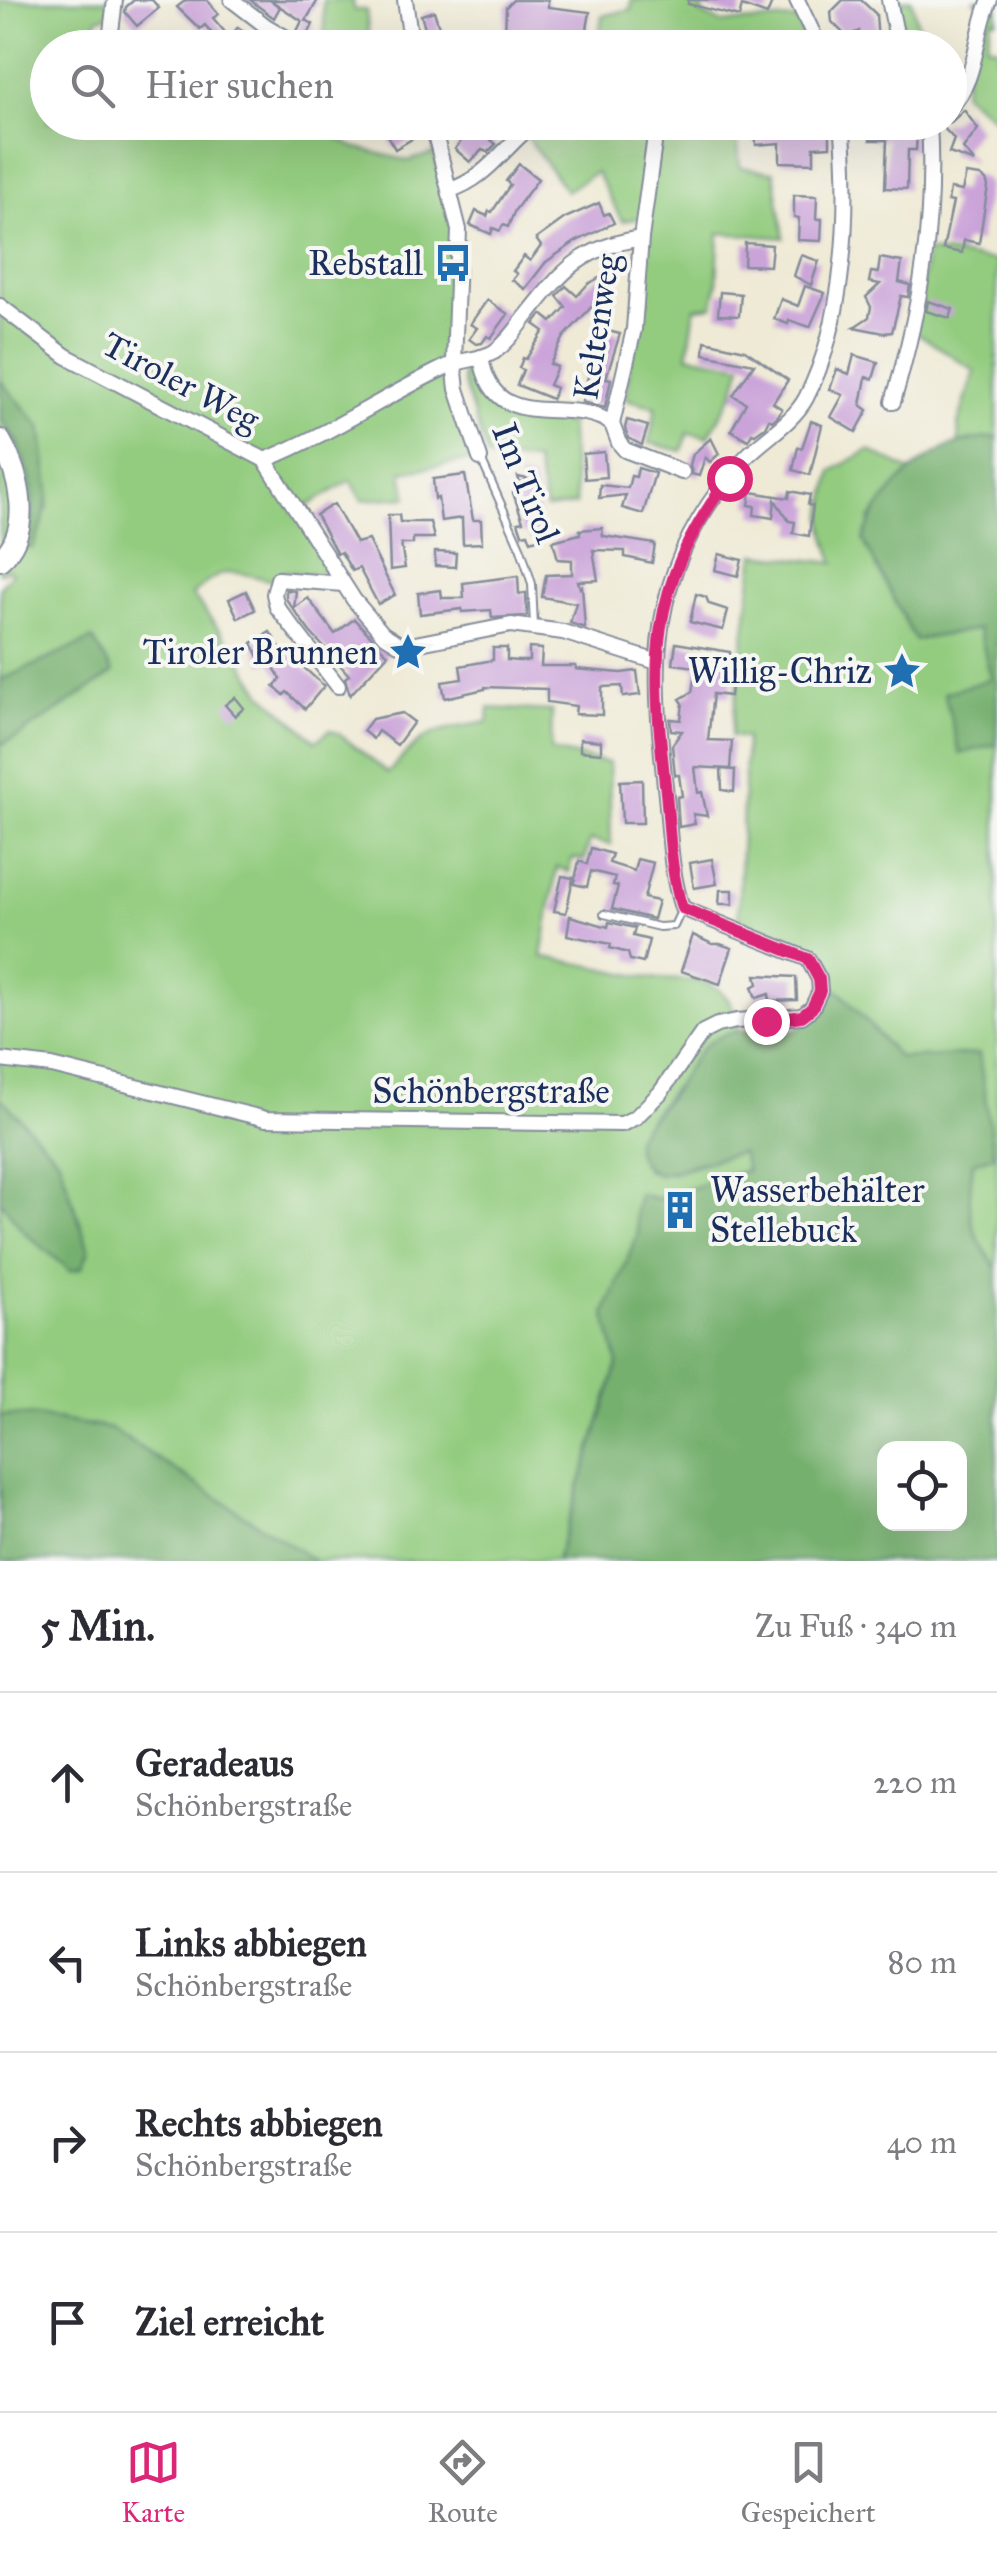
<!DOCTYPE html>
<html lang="de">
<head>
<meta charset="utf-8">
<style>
	:root { --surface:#fff; --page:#f7f7f7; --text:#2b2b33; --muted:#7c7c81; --line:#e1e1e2; --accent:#db2777 }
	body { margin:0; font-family:"IM FELL Great Primer",serif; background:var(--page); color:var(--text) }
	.controls { position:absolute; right:30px; bottom:30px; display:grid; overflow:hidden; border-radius:20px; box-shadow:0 10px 40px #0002 }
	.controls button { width:90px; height:90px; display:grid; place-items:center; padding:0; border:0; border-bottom:2px solid var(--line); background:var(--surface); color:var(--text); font:50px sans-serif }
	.stop { position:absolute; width:30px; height:30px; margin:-22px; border:8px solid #db2777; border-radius:50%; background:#fff }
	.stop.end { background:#db2777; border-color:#fff; box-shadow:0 2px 10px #0008 }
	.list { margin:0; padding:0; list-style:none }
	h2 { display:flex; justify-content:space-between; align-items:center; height:130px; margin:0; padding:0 40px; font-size:42px }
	h2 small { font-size:32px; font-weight:400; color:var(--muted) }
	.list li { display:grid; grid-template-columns:65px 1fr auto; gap:30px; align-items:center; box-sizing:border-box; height:180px; padding:0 40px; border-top:2px solid var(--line) }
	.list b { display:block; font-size:38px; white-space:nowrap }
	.list p { margin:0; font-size:32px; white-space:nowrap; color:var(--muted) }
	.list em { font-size:32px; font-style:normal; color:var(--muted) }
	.icon { flex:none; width:55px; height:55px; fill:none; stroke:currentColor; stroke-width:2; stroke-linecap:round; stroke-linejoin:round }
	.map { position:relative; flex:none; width:997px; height:1561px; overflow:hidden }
	.search { position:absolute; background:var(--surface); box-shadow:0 10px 40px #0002; left:30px; right:30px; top:30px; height:110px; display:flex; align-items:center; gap:25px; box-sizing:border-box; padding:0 35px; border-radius:55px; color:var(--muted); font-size:38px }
	.sheet { height:850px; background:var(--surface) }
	nav { display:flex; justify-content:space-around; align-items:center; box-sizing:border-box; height:140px; border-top:2px solid var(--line); background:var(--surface); font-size:28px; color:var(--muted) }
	nav a { display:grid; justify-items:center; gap:5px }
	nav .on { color:var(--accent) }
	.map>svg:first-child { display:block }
	.green { fill:#93cc7f; stroke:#577e6e; stroke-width:2.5 }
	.forest { fill:#76b06e; stroke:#487066; stroke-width:2.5; fill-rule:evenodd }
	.building { fill:#caa3d9 }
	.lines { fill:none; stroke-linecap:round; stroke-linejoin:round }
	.lane-casing { stroke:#858c9a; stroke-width:10 }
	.street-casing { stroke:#858c9a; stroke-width:18 }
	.secondary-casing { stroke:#858c9a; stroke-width:24 }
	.lane { stroke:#fff; stroke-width:6 }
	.street { stroke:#fff; stroke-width:14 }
	.secondary { stroke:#fff; stroke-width:20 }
	.route { stroke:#db2777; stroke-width:12 }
	.labels { text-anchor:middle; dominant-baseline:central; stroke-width:8; stroke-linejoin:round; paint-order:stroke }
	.poi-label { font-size:35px; fill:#1b2f5e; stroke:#f6f6f2; text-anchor:end }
	.street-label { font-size:35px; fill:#1b2f5e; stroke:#f6f6f2 }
</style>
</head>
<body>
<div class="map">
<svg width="997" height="1561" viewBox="0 0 997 1561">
	<rect width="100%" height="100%" fill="#f6f6f2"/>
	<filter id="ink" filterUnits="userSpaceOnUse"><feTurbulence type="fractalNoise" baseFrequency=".01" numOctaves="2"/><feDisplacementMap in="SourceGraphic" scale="20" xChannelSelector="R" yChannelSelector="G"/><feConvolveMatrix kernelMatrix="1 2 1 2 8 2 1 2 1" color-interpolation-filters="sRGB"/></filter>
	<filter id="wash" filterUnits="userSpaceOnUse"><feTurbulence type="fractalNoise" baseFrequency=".0048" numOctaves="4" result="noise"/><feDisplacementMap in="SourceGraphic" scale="40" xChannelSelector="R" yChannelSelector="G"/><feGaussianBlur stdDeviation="2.25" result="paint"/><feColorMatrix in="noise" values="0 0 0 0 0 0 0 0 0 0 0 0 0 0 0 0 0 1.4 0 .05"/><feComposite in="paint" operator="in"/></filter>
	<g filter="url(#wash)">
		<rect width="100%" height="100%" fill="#efead5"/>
		<g class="green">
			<path d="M0,0h111l-2,15 -11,3 -4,14 11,15 -57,1v74l262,1 44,24 54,14 26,-8 20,71 -8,143 5,26 22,67 -71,12 5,25 -45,3 -11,-20 -53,32 28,56 -10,8 -34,-5 -8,10c-43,-9 -48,-18 -82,14l39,50 32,49 53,47 14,-11 8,3 50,40c40,-45 43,-41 100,-51l1,-14 63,3 -1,40 58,12 2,82 -21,-5 -6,20 -12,-2 -3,14 -12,-5 -15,90c37,5 73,15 109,21 19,3 46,-1 62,8 18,10 23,27 26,46l-30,10 -65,83c-12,17 -10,30 4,46l22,2 71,-21 6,18 -89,29 -18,-4 -5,16 3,23 -33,79 13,50 -62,198h-241l-204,-132 -75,-13 -36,-1v-215l24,32 47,39 18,-21 -30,-90 -59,-63v-352l19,-9 94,-63 -113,62v-148l12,-14 -4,-4 -8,4v-157c29,42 39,82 24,131l23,-38 2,-17 -8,-65 -41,-47z"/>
			<polygon points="323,0 353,0 354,10 366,10 370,47 340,47 325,40"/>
			<polygon points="631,0 692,0 702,5 702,14 721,23 798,19 810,47 597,48 602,16 631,9"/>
			<polygon points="896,0 912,0 923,47 906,47"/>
			<polygon points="975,0 997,0 997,20 991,20 987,45 997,47 997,121 963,93 968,49 980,6"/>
			<polygon points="546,123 611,123 621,141 663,128 665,123 736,123 740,167 774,172 784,238 719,233 717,285 713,306 695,308 688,355 742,365 734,392 708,437 688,433 682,451 649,443 656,407 626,399 645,217 622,221 596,172 566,191 527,137"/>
			<polygon points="927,251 997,261 997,437 959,443 958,424 975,371 914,331"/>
			<path d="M466,372l10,3c26,47 43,43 93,48l7,82 -30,4 -11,-48 -47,-3 -25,-76 -1,-8z"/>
			<path d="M869,450l41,21 -40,48 127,-41v791l-26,-41 -2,-30 10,-143 -80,3 -58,-65 -10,-6 -3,-21 -13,-13 -77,-34 8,-181 -15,-2 24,-182 80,9c-17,-41 -12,-50 -3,-92z"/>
		</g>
		<g class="forest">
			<polygon points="0,380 41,427 49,492 42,526 32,548 23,548 32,520 32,483 18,442 0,416"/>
			<path d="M997,437v307l-37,10 -16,-61 47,-14 -12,-50 -64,11 -52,-100c13,-39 49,-77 86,-93 15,-7 32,-8 48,-10z"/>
			<polygon points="93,639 113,673 19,736 0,745 0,680"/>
			<path d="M831,987l10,6 58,65 80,-4 15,102 -21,6c-6,51 -6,64 24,107v292h-441l62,-197 -13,-51 33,-79 -3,-23 4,-17 19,5 89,-29 -6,-18 -82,22c-17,-6 -24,-18 -24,-36 10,-16 23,-28 35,-43 13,-18 24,-44 43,-55 49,-29 81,28 118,-53zM884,1448h76v76h-76z"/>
			<polygon points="0,1097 59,1160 89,1250 82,1268 71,1271 24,1232 0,1200"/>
			<polygon points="0,1415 36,1416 111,1429 315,1561 0,1561"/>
		</g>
		<g id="blocks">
			<g class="building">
				<polygon points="134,0 152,0 159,8 137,26 125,12 126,7"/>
				<polygon points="186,0 207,0 219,14 213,18 230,38 238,27 244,32 251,48 214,48 218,41 205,25 200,29 177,7"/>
				<polygon points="250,0 270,0 280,7 274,18"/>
				<polygon points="270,0 318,0 306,20 313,24 307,37 297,31 302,21"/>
				<polygon points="513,0 548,0 548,7 590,12 586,35 526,40 526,35 505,36 506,7"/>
				<polygon points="688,0 773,0 767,15 742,6 739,17 688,4"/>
				<polygon points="843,0 861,0 876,14 878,44 859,45 859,31 847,37 832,22 831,12"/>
				<polygon points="434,11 440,30 427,34 421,15"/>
				<polygon points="390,35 391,48 373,48 372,37"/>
				<polygon points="964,110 978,129 963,149 975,162 949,153 954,139 940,124 951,122"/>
				<polygon points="379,122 409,122 417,136 395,149"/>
				<polygon points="476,122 510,122 491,140 496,144 488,152 482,150 470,162 455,149"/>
				<polygon points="801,122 801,127 813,127 813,133 830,133 830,146 814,147 814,163 780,162 780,143 756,145 755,127"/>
				<polygon points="870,122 894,122 893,127 910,128 910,134 917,134 916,150 908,150 907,189 885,188 887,140 870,140"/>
				<polygon points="519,164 538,179 515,210 508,227 503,225 500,231 493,228 491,234 470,225 476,211 487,216 489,211 492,212 510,185 506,181"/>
				<polygon points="966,174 980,176 986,180 988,186 979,243 964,240 962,253 943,249 953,202 948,201 950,189 962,191"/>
				<polygon points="794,195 817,196 816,219 822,219 821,241 798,240 799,218 794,217"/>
				<polygon points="599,203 604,215 609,213 614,223 575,242 546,262 525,289 512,280 517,274 513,271 524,256 530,261 541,246 536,239 565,218"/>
				<polygon points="745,243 772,245 770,266 744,265"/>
				<polygon points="801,255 819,261 811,285 794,276"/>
				<polygon points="880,258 902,262 899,282 910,285 908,297 901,296 892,332 884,333 854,327 869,317 871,307 866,297 880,284 869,282 871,272 878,273"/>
				<polygon points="610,272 615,281 564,337 550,364 557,367 549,385 556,388 552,399 517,385 523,370 519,368 523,358 526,359 544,331 534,324 542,314 552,322 566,307 557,296 566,286 577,296 588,284"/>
				<polygon points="805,286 825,293 810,327 789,320 788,324 774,319 781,299 798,306"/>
				<polygon points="720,292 741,294 739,316 718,315"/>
				<polygon points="487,300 508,314 491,338 487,336 482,343 476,344 469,339 477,328 470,324"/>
				<polygon points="928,301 953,309 950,318 926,311"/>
				<polygon points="599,329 620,334 606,378 611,379 605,408 582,402"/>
				<polygon points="705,341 745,350 788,380 773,403 782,409 778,416 772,421 769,419 765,427 755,434 752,433 748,440 731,430 746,403 733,395 754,364 704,354"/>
				<polygon points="854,355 878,362 873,379 866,377 861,405 868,410 856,432 831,417 843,395 830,389 837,369 849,374"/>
				<polygon points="627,420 648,426 642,445 628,438 625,428"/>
				<polygon points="811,421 822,425 810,475 793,470 798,447 802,448"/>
				<polygon points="711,438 719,454 710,462 705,457 699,476 692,474 690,465 693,454"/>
				<polygon points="604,452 606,477 585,479 583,454"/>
				<polygon points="638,468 655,473 643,514 622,508 626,495 599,498 600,485 628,488 631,476 636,477"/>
				<polygon points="465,475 473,520 481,520 482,543 463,544 462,518 441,521 438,498 435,499 433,479"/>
				<polygon points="518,477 532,480 539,505 536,506 539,513 532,515 540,538 531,541 528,533 522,534 518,522 523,521 513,493 522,490"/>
				<polygon points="790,491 810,495 808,505 813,506 809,536 793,533 795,522 789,521 775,500 773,518 754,515 755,506 749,505 751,492 789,498"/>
				<polygon points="334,504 356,543 368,540 395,595 378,604 359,568 352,571 341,552 337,554 316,515"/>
				<polygon points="388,515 399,515 400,522 430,522 434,538 413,538 413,544 401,544 405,568 390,570"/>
				<polygon points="602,528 603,536 655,544 652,563 625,557 625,551 593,550 598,580 578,581 580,588 582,586 585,628 570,623 576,603 542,597 546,575 572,574 572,560 558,559 553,541 580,534 580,530"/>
				<polygon points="435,552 456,553 455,567 435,566"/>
				<polygon points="719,554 742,560 738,576 715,570"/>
				<polygon points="518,576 519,594 526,593 527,616 492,618 491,610 462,612 462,609 420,614 418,593 441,590 442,598 464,598 463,583"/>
				<polygon points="286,590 296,591 294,608 308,598 335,634 354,619 388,654 350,695 345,678 349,675 310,632 286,599"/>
				<polygon points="246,591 255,610 238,618 229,599"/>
				<polygon points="696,594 706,597 709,604 728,610 723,630 690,622"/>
				<polygon points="270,632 283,653 285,650 324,686 305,709 287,692 284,695 274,686 281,679 270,661 263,665 252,643"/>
				<polygon points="676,643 730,652 730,657 734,658 730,696 713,694 708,740 732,741 730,769 695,767 698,793 702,792 707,816 693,814 695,824 679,827 677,797 682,796 679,775 675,775 672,745 682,731 671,730 670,719 681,720 683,703 680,699 692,692 696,667 673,664"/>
				<polygon points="493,648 507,648 507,660 518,661 529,661 529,648 542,649 541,666 576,666 576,669 621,673 637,671 640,695 623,697 622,686 602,687 602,715 575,714 576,706 547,702 547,689 485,687 485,689 445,698 442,682 462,679 460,666 493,660"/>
				<polygon points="235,697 244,708 235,716 225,705"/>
				<polygon points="402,713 414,722 397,745 378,731 373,739 363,731 372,719"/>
				<polygon points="580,739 601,741 601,753 580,751"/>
				<polygon points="721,769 735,770 734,792 722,790"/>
				<polygon points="642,780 643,823 622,823 620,781"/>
				<polygon points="591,848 612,854 609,863 634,871 637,859 653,863 644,898 658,901 653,919 612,909 618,886 613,885 615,877 591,871 587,887 574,884 579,861 587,864"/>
				<polygon points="712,859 717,884 694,888 690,863"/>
				<polygon points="562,876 573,878 566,913 554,911"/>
				<polygon points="720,890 733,890 733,904 719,904"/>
				<polygon points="570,916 608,927 609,922 635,928 633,936 649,940 643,963 630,960 628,953 610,948 611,944 567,935"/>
				<polygon points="693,935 712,944 720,944 732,948 720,984 681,971"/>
				<polygon points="756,975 796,977 797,1000 770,1001 769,994 756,998 752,987 758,984"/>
			</g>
		</g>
	</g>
	<g filter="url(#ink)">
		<use href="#blocks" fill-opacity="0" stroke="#858c9a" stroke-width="2.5"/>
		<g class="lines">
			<g class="lane-casing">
				<g id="lane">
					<polyline points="481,459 521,549 532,584 534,626"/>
					<polyline points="604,914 659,927 674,926 682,909"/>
				</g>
			</g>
			<g class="street-casing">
				<g id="street">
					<polyline points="232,0 266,26 304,48"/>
					<polyline points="405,0 412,48"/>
					<polyline points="797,0 820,48"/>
					<polyline points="889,0 899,48"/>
					<polyline points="109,48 115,0"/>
					<path d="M950,107c28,-27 24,-72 40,-107"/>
					<polyline points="432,122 459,230 454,363 457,389 480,458"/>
					<polyline points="657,122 641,238 634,329 612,424 619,443 625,450 682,472"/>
					<path d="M450,190c38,-12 55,-45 86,-68"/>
					<polyline points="0,306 66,356 265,460 354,600 383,634 399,644 410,645 511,625 563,632 657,662"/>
					<path d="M481,357c13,82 88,35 131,67"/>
					<path d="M893,402c28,-96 42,-179 36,-280"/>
					<path d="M265,460c67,-27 121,-65 185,-95 14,-6 30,-5 44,-13 13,-9 22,-22 31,-34 37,-46 54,-70 116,-80"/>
					<polyline points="338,686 277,607 274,594 278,579 343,584"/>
					<path d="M0,1060l52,6 214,53 356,5 14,-7 24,-24 43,-61 14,-7 20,-4 65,-5 10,-8 8,-17 -1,-12 -11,-20 -126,-51c-12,-37 -12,-74 -16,-112 -11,-110 -22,-196 43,-292 11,-16 24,-34 38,-48 19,-19 46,-34 59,-58 40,-77 44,-191 36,-276"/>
				</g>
			</g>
			<g class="secondary-casing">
				<path id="secondary" d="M0,440c20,35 34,90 0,120"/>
			</g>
			<use href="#lane" class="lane"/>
			<use href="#street" class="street"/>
			<use href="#secondary" class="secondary"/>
		</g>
	</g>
	<g class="lines" filter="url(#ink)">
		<path class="route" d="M729,478c-83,112 -78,183 -63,315 4,39 4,78 16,115l126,51 11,20 1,12 -8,17 -10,8 -36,5"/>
	</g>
	<defs>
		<g id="bus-bare" transform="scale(3)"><path d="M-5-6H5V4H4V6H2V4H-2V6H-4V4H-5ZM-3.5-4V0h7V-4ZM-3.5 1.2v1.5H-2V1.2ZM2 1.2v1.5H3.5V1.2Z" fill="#1f6fb2" stroke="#f6f6f2" stroke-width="2.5" paint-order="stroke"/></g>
		<g id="sight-bare" transform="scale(3)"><path d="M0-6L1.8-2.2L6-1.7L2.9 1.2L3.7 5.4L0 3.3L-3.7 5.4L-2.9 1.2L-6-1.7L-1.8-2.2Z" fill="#1f6fb2" stroke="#f6f6f2" stroke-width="2.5" paint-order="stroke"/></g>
		<g id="building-bare" transform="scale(3)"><path d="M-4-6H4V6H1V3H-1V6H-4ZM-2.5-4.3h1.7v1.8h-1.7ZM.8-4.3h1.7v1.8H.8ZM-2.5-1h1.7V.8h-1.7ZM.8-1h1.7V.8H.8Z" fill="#1f6fb2" stroke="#f6f6f2" stroke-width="2.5" paint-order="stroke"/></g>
	</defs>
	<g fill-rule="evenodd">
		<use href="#bus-bare" x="453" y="263"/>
		<use href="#sight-bare" x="408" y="652"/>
		<use href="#sight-bare" x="902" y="671"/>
		<use href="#building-bare" x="680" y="1210"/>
	</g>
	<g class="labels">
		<g class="poi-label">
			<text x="423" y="263">Rebstall</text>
			<text x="378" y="652">Tiroler Brunnen</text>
			<text x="872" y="671">Willig-Chriz</text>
			<text x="710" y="1190" text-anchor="start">Wasserbehälter<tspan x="710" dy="40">Stellebuck</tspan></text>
		</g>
		<g class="street-label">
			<text transform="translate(597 327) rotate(-81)">Keltenweg</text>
			<text transform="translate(181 382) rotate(28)">Tiroler Weg</text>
			<text transform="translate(526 483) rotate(68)">Im Tirol</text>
			<text x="491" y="1091">Schönbergstraße</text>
		</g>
	</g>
</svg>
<div class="controls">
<button><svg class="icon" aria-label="locate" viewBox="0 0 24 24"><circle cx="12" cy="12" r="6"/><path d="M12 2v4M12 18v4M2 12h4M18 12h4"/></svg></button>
</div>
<div class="stop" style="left:729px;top:478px"></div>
<div class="stop end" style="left:766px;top:1021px"></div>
<div class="search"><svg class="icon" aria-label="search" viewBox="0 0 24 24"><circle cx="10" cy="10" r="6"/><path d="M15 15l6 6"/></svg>Hier suchen</div>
</div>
<section class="sheet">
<h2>5 Min.<small>Zu Fuß · 340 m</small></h2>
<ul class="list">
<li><svg class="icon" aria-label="ahead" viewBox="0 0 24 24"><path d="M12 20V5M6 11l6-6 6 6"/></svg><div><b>Geradeaus</b><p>Schönbergstraße</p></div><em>220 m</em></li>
<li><svg class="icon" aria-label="left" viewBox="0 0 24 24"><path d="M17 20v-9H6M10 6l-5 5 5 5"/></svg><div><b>Links abbiegen</b><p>Schönbergstraße</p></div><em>80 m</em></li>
<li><svg class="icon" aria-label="right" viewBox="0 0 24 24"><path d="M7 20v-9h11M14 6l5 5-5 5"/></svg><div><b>Rechts abbiegen</b><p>Schönbergstraße</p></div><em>40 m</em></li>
<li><svg class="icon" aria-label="arrive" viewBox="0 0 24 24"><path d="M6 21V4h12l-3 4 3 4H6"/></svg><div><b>Ziel erreicht</b></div></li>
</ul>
</section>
<nav>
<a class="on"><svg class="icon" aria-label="map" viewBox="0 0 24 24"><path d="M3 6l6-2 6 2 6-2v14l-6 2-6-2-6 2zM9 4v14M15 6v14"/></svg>Karte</a>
<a><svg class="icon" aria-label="directions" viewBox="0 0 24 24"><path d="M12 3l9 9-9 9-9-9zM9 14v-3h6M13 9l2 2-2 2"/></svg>Route</a>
<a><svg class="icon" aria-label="saved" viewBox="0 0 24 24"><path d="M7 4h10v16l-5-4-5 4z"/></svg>Gespeichert</a>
</nav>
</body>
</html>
